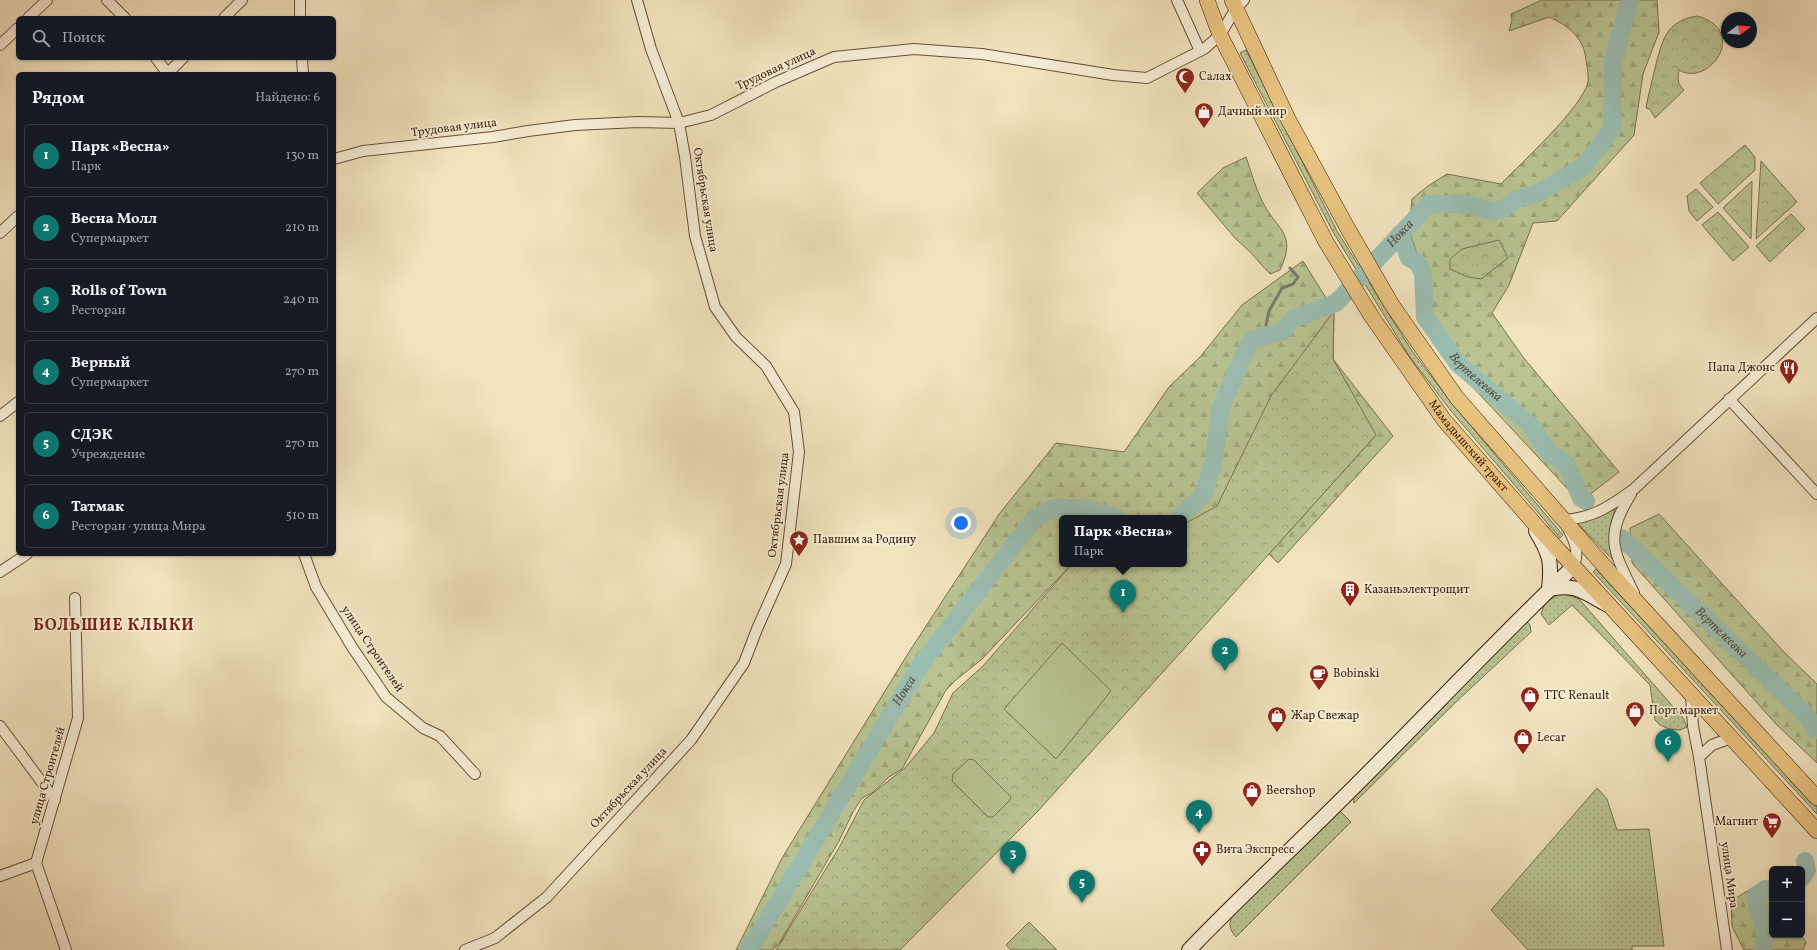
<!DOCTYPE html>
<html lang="ru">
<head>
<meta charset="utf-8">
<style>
	:root { --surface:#171b24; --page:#242831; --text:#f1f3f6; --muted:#9ea1a6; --line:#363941; --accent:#0f766e }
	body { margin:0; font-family:Vollkorn,serif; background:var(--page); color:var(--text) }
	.controls { position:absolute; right:12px; bottom:12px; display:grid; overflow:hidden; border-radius:6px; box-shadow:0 1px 3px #0004 }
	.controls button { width:36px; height:36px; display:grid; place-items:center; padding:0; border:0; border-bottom:1px solid var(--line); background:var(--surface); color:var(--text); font:20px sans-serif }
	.compass { position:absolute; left:1721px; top:12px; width:36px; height:36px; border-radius:50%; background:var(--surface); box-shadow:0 1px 3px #0004; rotate:74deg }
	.you { position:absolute; left:961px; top:523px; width:14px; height:14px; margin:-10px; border:3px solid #fff; border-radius:50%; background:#1a73e8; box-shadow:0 0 0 6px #1a73e833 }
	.badge { display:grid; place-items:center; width:26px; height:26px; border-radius:50%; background:var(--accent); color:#fff; font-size:13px; font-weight:700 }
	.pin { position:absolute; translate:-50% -33px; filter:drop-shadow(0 1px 2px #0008) }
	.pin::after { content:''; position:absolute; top:21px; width:14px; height:12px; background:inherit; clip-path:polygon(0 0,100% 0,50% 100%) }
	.popup { position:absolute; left:1059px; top:515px; width:128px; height:52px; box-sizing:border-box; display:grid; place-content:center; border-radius:6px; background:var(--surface); filter:drop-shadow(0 1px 3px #0005); font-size:13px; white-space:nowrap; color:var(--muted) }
	.popup b { font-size:15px; color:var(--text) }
	.popup::after { content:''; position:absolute; left:50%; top:100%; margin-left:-8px; border:8px solid transparent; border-top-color:var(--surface) }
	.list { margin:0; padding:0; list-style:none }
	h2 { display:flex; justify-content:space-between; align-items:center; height:52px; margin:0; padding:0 16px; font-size:17px }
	h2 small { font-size:13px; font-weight:400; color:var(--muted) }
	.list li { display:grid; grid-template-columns:26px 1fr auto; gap:12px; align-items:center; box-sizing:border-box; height:64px; margin:0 8px 8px; padding:0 8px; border:1px solid var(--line); border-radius:6px }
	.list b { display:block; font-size:15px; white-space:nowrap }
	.list p { margin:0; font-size:13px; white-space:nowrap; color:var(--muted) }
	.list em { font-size:13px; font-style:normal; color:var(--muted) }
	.icon { flex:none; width:22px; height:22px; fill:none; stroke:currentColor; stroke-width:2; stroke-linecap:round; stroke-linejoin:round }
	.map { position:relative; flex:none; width:1817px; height:950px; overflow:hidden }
	.search { position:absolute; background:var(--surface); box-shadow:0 1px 3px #0004; left:16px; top:16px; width:320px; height:44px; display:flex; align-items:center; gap:10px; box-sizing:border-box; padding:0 14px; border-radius:6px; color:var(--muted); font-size:15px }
	.panel { position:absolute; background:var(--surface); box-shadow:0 1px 3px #0004; left:16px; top:72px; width:320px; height:484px; border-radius:6px }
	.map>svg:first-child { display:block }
	.grass { fill:url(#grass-dots); stroke:#7a704d }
	.forest { fill:url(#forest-firs); stroke:#7a704d }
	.park { fill:url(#park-crowns); stroke:#7a704d }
	.pitch { fill:#b9c492; stroke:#7a704d }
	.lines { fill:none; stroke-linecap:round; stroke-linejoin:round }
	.stream { stroke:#757d6e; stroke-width:3 }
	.river { stroke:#9bbeb2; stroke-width:18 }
	.street-casing { stroke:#694e36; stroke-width:12 }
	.secondary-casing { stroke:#3c1c08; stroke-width:16 }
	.primary-casing { stroke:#3c1c08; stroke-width:16 }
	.street { stroke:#f6edd5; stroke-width:10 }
	.secondary { stroke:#f6edd5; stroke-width:14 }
	.primary { stroke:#e8c27f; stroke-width:15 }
	.labels { text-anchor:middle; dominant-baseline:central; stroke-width:3.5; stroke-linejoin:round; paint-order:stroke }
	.street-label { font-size:12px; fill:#3c1c08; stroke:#f6edd5 }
	.poi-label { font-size:12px; fill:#3c1c08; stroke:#f6edd5; text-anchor:start }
	.water-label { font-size:13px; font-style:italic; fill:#584d3b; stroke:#f6edd5 }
	.district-label { font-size:16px; font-weight:bold; letter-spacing:1px; fill:#7a1f14; stroke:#f6edd5 }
</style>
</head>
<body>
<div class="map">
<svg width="1817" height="950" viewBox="0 0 1817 950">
	<defs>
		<pattern id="grass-dots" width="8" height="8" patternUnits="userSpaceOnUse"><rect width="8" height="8" fill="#b9c492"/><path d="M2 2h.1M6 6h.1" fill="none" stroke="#a0a87c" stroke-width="1.8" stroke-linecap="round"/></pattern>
		<pattern id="forest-firs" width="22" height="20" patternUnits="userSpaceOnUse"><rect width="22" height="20" fill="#b9c492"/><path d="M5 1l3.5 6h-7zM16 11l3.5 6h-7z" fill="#a0a87c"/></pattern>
		<pattern id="park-crowns" width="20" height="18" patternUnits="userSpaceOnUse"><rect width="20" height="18" fill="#b9c492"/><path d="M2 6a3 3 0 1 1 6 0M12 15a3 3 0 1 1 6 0" fill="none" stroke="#a0a87c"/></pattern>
	</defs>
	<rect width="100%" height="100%" fill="#f1e3be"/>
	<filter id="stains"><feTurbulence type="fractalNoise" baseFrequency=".005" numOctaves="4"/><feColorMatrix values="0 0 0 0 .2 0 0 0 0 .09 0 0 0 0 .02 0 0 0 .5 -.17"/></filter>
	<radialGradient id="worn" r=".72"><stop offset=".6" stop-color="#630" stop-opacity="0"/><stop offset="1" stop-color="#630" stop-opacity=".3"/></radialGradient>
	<g class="grass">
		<polygon points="1246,50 1337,231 1412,351 1454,406 1563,535 1560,538 1451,411 1409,356 1333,232 1240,53"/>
		<path d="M1616,505c-7,24 -8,36 1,59l-40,-41z"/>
		<polygon points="1596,569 1817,807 1817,814 1593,572"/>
		<polygon points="1561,593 1579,599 1683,718 1687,727 1680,730 1669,729 1660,725 1655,720 1650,685 1572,605 1549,625 1541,614 1545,603"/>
		<polygon points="1527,622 1530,625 1531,632 1456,702 1354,803 1353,796 1522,624"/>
		<polygon points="1597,788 1607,799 1617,830 1649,829 1664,946 1632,946 1632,950 1528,950 1491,910"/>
		<path d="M1340,811l11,11 -115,115c-8,-9 -7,-14 -3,-24l100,-100z"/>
	</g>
	<g class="forest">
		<path d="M1540,0h117l2,32 -16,42 -9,61 -77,86 -24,2 -24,62 -17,28 31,44 96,115 -39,30 -125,-134 -38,-62 3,-43 -11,-32 3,-32 16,-13 19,-12 54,10c21,-22 81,-76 87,-102 1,-6 -1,-15 -2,-22 -2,-22 -18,-35 -37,-43l-40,14 3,-11 -1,-6 29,-13z"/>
		<path d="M1246,157c5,14 9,30 16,44 14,29 36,31 18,69l-10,4 -20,-22 -16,-15 -37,-44 26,-25z"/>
		<polygon points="1303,261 1334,311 1333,359 1393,436 1278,563 1269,554 1376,435 1217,506 1184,562 1184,518 1062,518 1062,564 1072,564 982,659 957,679 946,690 902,769 889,777 872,793 862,798 853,812 839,841 780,942 773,950 736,950 782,858 909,652 1000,513 1056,443 1124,452 1169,387 1200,357 1242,305"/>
		<polygon points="1659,514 1783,651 1817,684 1817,763 1776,724 1632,563 1630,528"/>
		<polygon points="1757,885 1772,891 1772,913 1769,914 1769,922 1772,923 1772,935 1801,935 1806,942 1803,950 1744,950 1732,926 1731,901"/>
	</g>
	<g class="park">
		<path d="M1697,16c53,14 12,72 -18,54 -2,8 -1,15 5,20l-29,28 -5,-9 -4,-1c2,-13 6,-26 9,-40 7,-26 10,-47 42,-52z"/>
		<polygon points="1745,145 1755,157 1755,170 1718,204 1700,183"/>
		<polygon points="1761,161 1797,202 1756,239"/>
		<polygon points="1752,181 1751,239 1723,208"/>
		<polygon points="1696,189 1713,207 1697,221 1689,211 1687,196"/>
		<polygon points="1718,212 1749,247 1733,261 1702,225"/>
		<polygon points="1791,214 1805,229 1770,262 1756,246"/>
		<polygon points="1499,240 1508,258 1481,279 1468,277 1450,269 1450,259 1462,249"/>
		<polygon points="1334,311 1333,359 1376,435 1038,811 900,950 776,950 840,846 864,800 905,768 934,733 953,693 983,666 1072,564 1184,564 1184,524 1217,506 1271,396"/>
		<polygon points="1029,922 1057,950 1011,950 1006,945"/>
	</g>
	<g class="pitch">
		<polygon points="1062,643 1111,691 1056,759 1004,709"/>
		<polygon points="969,759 974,760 1011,797 1010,800 993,817 988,817 952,781 953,774"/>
	</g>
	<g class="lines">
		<polyline class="stream" points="1268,335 1266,325 1269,311 1282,288 1293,284 1298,277 1290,268"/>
		<g class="river">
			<path id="s1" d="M1400,234l9,24 9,5 5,11 2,43 33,47 72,61 19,28 17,10 15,35 5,3"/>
			<path id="s2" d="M1178,518l25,-23 10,-30 8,-58 29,-66 18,-6 14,-3 11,-13 43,-16 93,-99h39l26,8 11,-4 10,-8 24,-8 44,-25 29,-37 1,-70 17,-60"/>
			<path id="s3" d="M1622,538l184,177 11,15"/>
			<polyline points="1802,878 1807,870 1805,861"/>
			<path id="s4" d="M749,950l173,-287 112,-144c6,-3 15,-10 23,-11 14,-2 47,3 59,10"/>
			<polyline points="1763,950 1765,935 1755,896 1765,889 1772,890"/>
		</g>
		<g class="street-casing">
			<g id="street">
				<polyline points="107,0 125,18"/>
				<polyline points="300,0 300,18"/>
				<polyline points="1177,0 1200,51"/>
				<polyline points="28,18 47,0"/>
				<polyline points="224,18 242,0"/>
				<polyline points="0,45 18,28"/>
				<polyline points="156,58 167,73"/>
				<polyline points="302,58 303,74"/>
				<polyline points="167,74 183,58"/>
				<polyline points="334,159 363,151 493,137 528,131 575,125 638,122 679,123 711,115 776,82 834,57 914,49 982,54 1113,75 1147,78 1204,49 1220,35 1235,10 1244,0"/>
				<polyline points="0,233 18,216"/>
				<polyline points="1729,399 1817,494"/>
				<polyline points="0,416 18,402"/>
				<path d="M1631,494c-27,43 -18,56 3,99"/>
				<polyline points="304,554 316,587 352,647 386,697 423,728 440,736 475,774"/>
				<path d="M1573,567c9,-16 -2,-33 -10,-47 31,-2 47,-14 71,-31l183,-171"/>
				<polyline points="0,572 27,554"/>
				<polyline points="1691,695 1693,726 1699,757 1727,950"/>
				<polyline points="0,726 55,800"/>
				<polyline points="1699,757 1712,745 1731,738"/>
				<polyline points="36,863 78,718 75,598"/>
				<polyline points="36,863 66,950"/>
				<polyline points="0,876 36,863"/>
				<polyline points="465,950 495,938 547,897 691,740 744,663 757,629 786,564 799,452 794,412 766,366 736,337 715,307 695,236 685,157 679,123 651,49 637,0"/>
			</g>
		</g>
		<g class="secondary-casing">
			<g id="secondary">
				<path d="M1536,531c14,23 16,31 13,58 26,-6 35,3 57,15"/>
				<path d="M1189,950c50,-52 102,-100 153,-151 78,-77 152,-157 231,-232"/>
			</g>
		</g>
		<g class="primary-casing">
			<g id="primary">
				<path id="s5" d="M1207,0l13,35 106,207 46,75 72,103 97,111 276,300"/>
				<polyline points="1232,0 1287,117 1348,229 1392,305 1457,398 1613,576 1817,798"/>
			</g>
		</g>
		<use href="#street" class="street"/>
		<use href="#secondary" class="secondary"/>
		<use href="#primary" class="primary"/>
	</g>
	<defs>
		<g id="mosque-pin" transform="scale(1)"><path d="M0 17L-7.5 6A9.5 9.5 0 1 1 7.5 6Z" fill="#8f2418" stroke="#f6edd5"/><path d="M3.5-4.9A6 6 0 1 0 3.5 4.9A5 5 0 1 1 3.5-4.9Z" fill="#fff"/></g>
		<g id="shop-pin" transform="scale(1)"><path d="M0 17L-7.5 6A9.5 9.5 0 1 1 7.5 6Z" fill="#8f2418" stroke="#f6edd5"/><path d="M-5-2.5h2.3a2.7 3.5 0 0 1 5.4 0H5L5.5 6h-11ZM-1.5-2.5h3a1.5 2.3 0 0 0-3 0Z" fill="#fff"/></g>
		<g id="restaurant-pin" transform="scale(1)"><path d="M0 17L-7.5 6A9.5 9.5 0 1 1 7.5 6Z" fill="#8f2418" stroke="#f6edd5"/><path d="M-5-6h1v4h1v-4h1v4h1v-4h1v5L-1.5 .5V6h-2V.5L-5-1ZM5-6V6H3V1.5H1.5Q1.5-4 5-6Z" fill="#fff"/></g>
		<g id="sight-pin" transform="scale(1)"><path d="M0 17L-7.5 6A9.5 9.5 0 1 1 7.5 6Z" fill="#8f2418" stroke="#f6edd5"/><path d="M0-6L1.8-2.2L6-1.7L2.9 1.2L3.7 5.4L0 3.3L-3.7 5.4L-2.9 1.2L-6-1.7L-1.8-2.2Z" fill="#fff"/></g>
		<g id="building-pin" transform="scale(1)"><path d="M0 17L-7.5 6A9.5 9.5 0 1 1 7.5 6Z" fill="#8f2418" stroke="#f6edd5"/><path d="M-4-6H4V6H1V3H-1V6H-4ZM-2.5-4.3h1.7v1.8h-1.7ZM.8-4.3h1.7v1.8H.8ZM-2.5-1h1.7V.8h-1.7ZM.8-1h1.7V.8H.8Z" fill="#fff"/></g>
		<g id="cafe-pin" transform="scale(1)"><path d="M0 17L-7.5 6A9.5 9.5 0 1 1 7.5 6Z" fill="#8f2418" stroke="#f6edd5"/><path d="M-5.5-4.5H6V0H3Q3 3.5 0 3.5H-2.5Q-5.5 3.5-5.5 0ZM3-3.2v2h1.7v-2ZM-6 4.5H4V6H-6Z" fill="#fff"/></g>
		<g id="supermarket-pin" transform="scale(1)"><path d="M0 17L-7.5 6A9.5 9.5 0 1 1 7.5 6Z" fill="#8f2418" stroke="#f6edd5"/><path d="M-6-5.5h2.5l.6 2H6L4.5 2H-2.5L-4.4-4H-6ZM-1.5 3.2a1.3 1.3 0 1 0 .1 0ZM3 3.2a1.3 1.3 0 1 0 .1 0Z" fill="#fff"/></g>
		<g id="pharmacy-pin" transform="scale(1)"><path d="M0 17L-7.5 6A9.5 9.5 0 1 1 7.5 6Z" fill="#8f2418" stroke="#f6edd5"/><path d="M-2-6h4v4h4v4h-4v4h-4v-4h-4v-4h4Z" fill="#fff"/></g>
	</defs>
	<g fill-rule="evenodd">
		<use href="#mosque-pin" x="1185" y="77"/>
		<use href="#shop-pin" x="1204" y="112"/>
		<use href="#restaurant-pin" x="1789" y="368"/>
		<use href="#sight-pin" x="799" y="540"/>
		<use href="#building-pin" x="1350" y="590"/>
		<use href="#cafe-pin" x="1319" y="674"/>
		<use href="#shop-pin" x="1530" y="696"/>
		<use href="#shop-pin" x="1635" y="711"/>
		<use href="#shop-pin" x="1277" y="716"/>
		<use href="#shop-pin" x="1523" y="738"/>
		<use href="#shop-pin" x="1252" y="791"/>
		<use href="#supermarket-pin" x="1772" y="822"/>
		<use href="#pharmacy-pin" x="1202" y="850"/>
	</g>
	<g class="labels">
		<g class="street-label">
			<text transform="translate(776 69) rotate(-25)">Трудовая улица</text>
			<text transform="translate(454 128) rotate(-7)">Трудовая улица</text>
			<text transform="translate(705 200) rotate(81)">Октябрьская улица</text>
			<text stroke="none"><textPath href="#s5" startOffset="519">Мамадышский тракт</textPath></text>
			<text transform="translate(779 505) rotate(-83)">Октябрьская улица</text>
			<text transform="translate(372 649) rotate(56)">улица Строителей</text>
			<text transform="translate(48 776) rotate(-74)">улица Строителей</text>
			<text transform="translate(629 788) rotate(-47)">Октябрьская улица</text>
			<text transform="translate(1729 875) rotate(82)">улица Мира</text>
		</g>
		<g class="poi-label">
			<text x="1199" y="77">Салах</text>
			<text x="1218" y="112">Дачный мир</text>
			<text x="1775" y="368" text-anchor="end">Папа Джонс</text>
			<text x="813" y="540">Павшим за Родину</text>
			<text x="1364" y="590">Казаньэлектрощит</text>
			<text x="1333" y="674">Bobinski</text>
			<text x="1544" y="696">ТТС Renault</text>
			<text x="1649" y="711">Порт маркет</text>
			<text x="1291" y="716">Жар Свежар</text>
			<text x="1537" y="738">Lecar</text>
			<text x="1266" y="791">Beershop</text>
			<text x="1758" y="822" text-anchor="end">Магнит</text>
			<text x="1216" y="850">Вита Экспресс</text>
		</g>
		<g class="water-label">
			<text stroke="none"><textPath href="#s2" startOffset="387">Нокса</textPath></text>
			<text stroke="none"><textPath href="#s1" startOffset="170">Вертелеевка</textPath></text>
			<text stroke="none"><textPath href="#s3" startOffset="137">Вертелеевка</textPath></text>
			<text stroke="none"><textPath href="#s4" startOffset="302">Нокса</textPath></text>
		</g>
		<g class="district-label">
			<text x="114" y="626">БОЛЬШИЕ КЛЫКИ</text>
		</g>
	</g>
	<rect width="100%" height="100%" filter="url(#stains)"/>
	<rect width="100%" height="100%" fill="url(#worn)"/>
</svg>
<div class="controls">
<button>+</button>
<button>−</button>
</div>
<svg class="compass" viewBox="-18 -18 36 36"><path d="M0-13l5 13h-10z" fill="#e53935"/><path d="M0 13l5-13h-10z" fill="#9ea1a6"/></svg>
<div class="you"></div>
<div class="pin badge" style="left:1123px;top:613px">1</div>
<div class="popup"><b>Парк «Весна»</b>Парк</div>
<div class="pin badge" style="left:1225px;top:671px">2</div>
<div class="pin badge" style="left:1013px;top:874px">3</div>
<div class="pin badge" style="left:1199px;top:833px">4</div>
<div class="pin badge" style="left:1082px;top:903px">5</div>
<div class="pin badge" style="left:1668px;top:762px">6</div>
<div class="search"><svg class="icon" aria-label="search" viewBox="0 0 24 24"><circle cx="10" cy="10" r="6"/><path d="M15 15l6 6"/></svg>Поиск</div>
<section class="panel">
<h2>Рядом<small>Найдено: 6</small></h2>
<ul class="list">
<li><span class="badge">1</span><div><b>Парк «Весна»</b><p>Парк</p></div><em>130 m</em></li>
<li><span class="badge">2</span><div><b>Весна Молл</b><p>Супермаркет</p></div><em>210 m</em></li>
<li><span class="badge">3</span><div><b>Rolls of Town</b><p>Ресторан</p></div><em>240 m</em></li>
<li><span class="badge">4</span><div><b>Верный</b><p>Супермаркет</p></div><em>270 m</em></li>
<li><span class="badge">5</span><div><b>СДЭК</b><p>Учреждение</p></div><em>270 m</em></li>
<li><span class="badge">6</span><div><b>Татмак</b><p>Ресторан · улица Мира</p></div><em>510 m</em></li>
</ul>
</section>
</div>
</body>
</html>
